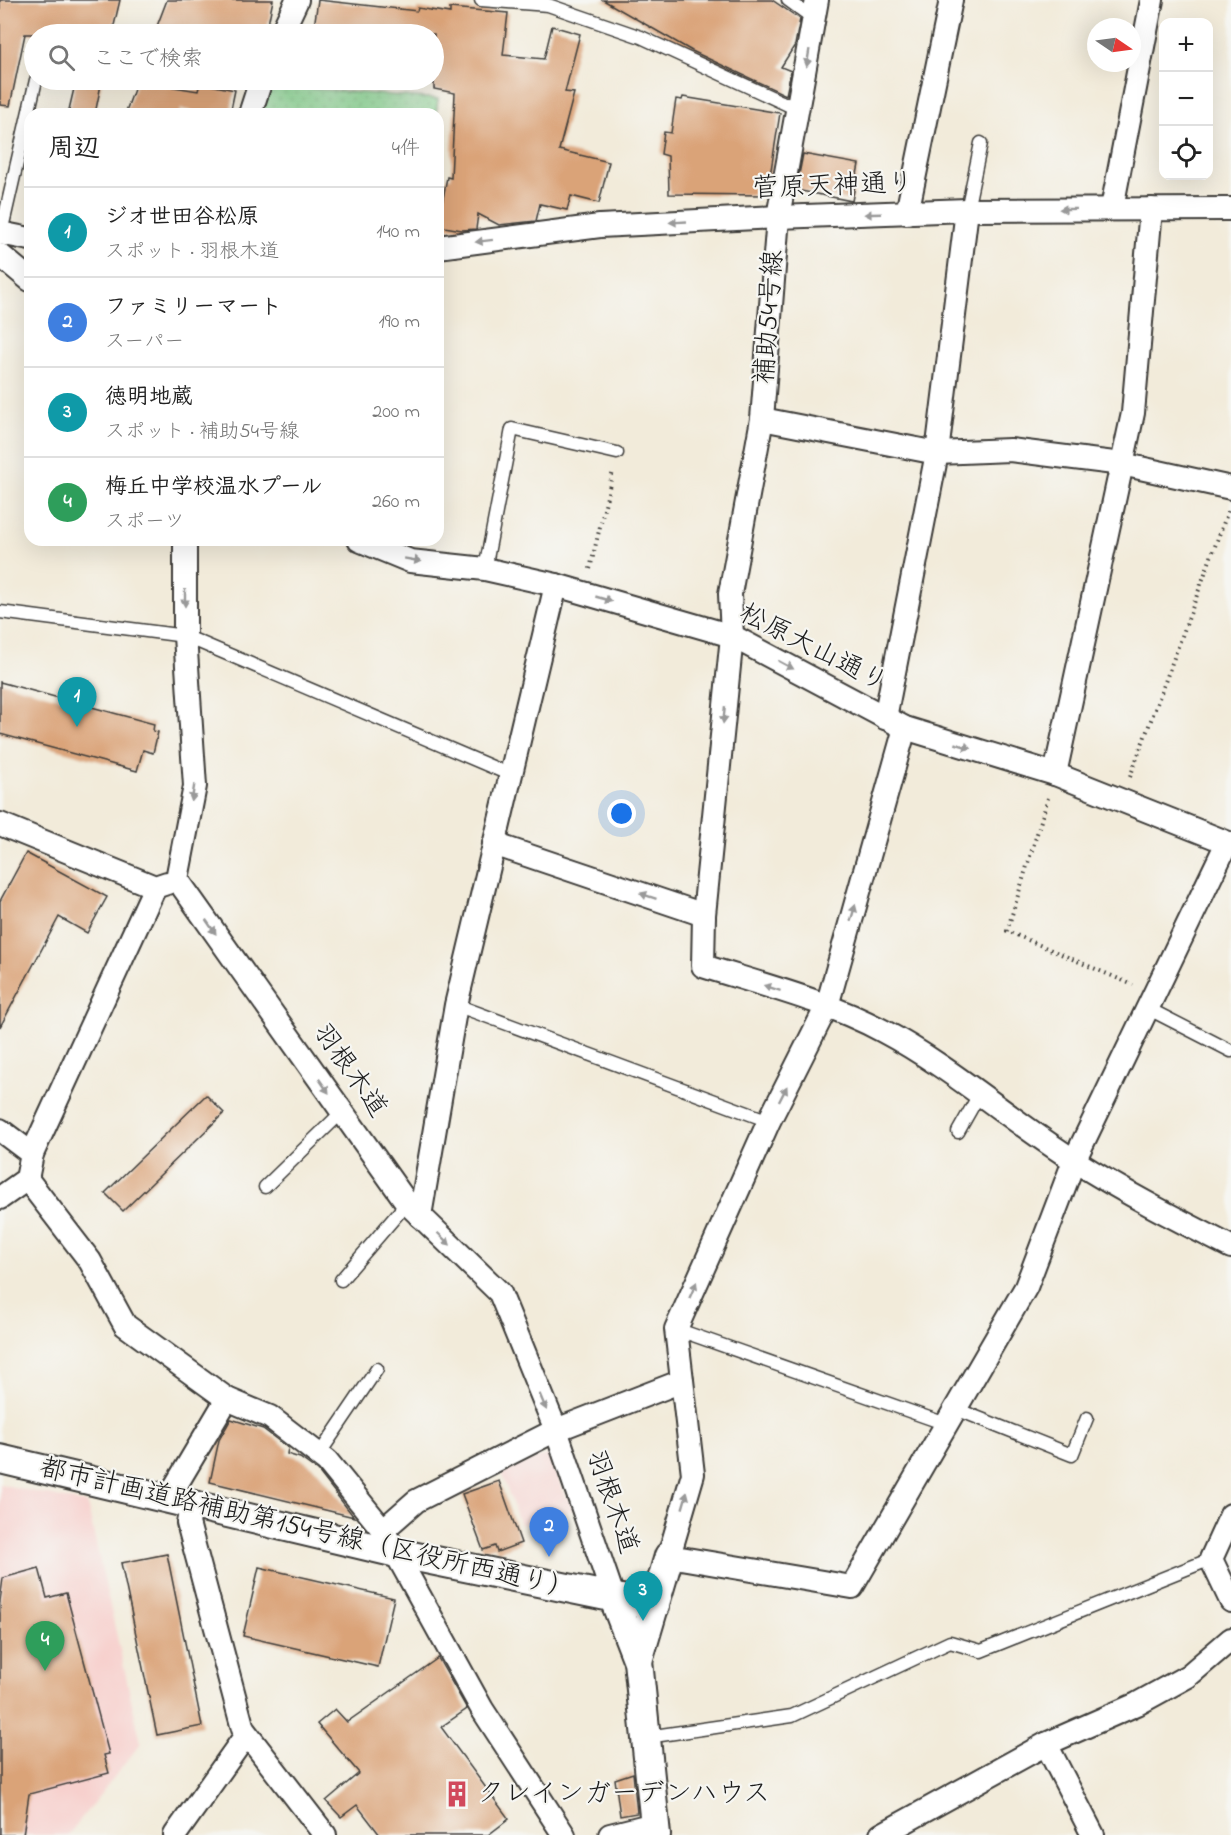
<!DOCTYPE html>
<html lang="ja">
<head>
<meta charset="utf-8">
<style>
	:root { --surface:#fff; --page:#f2f2f2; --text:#222; --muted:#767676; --line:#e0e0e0; --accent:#0f766e }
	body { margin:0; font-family:"Indie Flower","Klee One",sans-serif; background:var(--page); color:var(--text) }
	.controls { position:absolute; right:18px; top:18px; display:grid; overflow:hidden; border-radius:12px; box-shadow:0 6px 24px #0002 }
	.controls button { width:54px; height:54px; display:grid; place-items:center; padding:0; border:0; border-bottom:2px solid var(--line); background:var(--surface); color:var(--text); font:30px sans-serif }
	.compass { position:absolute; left:1087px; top:18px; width:54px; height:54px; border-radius:50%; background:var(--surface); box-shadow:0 6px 24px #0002; rotate:103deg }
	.you { position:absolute; left:622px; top:814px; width:21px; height:21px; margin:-15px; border:4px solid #fff; border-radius:50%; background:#1a73e8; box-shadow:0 0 0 9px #1a73e833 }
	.badge { display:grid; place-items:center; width:39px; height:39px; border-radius:50%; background:var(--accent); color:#fff; font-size:20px; font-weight:700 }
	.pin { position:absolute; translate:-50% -50px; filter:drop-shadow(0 2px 3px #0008) }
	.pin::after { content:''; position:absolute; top:32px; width:21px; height:18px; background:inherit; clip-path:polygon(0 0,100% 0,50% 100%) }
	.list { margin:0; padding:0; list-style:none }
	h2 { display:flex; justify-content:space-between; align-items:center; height:78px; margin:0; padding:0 24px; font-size:26px }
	h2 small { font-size:20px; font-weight:400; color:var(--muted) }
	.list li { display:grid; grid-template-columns:39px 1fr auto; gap:18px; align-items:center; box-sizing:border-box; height:90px; padding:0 24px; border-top:2px solid var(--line) }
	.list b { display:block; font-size:22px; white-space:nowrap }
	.list p { margin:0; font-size:20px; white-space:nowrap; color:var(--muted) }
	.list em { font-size:20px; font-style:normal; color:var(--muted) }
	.icon { flex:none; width:33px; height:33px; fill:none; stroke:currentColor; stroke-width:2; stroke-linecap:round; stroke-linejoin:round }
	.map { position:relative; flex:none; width:1231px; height:1835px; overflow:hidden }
	.search { position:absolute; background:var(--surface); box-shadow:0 6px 24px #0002; left:24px; top:24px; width:420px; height:66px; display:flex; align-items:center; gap:15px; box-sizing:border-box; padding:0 21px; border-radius:33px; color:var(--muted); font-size:22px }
	.panel { position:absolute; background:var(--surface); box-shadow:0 6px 24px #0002; left:24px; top:108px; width:420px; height:438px; border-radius:18px }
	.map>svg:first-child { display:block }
	.built { fill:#f7d0cd }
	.park { fill:url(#park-dots); stroke:#547a58; stroke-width:1.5 }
	.building { fill:#daa378 }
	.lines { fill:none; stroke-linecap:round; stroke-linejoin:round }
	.service-casing { stroke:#3c3b38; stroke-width:15 }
	.minor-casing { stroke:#3c3b38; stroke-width:26 }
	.tertiary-casing { stroke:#3c3b38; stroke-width:32 }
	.path { stroke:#3c3b38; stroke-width:4; stroke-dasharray:1.5 4.5; stroke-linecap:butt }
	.service { stroke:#fff; stroke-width:12 }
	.minor { stroke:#fff; stroke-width:22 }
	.tertiary { stroke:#fff; stroke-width:28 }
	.oneway { fill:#999 }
	.labels { text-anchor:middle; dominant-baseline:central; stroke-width:4.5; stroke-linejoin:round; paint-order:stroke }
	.street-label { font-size:27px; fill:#1c1c1c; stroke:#f6f6f2 }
	.poi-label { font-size:27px; fill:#1c1c1c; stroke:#f6f6f2; text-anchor:start }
</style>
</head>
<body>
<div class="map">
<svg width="1231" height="1835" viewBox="0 0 1231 1835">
	<defs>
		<pattern id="park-dots" width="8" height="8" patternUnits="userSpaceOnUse" patternTransform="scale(1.5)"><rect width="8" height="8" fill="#8dd895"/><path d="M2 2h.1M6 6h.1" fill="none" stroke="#79b980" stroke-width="1.8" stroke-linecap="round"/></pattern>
	</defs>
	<rect width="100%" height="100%" fill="#f6f6f2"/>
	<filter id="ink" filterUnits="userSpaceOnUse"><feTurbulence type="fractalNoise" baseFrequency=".0167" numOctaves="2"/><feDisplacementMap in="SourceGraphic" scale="12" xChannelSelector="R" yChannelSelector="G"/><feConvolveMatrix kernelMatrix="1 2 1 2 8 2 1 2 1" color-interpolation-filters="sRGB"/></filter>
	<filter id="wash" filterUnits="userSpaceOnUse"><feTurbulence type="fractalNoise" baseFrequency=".008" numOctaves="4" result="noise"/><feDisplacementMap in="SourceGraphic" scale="24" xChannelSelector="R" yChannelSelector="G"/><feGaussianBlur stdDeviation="1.35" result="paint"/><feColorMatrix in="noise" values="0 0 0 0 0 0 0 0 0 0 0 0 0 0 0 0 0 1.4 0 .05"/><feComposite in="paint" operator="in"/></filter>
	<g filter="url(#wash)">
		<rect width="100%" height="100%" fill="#f2ebda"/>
		<g class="built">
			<polygon points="550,1454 565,1497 569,1497 573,1510 520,1525 501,1471"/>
			<polygon points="0,1484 87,1504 141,1743 68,1835 0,1835"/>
		</g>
		<polygon class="park" points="268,85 438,99 436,114 262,114"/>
		<g id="blocks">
			<g class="building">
				<polygon points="0,0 120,0 112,34 25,34 10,106 0,105"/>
				<polygon points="167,0 273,0 266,34 154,34"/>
				<polygon points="318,0 417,11 418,8 450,13 450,8 508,13 503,55 544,59 552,26 580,34 565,92 574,93 559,150 609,162 599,203 571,196 567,210 540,204 536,221 499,225 478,214 476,229 462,230 438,226 447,177 451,178 455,93 434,89 434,34 313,34"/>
				<polygon points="603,0 772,0 800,19 795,45 781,67 791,71 786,95 692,51"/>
				<polygon points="76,80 102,80 95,114 68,114"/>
				<polygon points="137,81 198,91 200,83 235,90 230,114 206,114 181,109 180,114 125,114"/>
				<polygon points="683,97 780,113 767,195 669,194 668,156 661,154 664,132 671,133 676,99 682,100"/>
				<polygon points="803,154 859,164 852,201 796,190"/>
				<polygon points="0,682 154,724 153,731 158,732 153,753 143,750 137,771 0,734"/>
				<polygon points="26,853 107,897 87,933 59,917 0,1027 0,901"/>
				<polygon points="206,1095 224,1113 123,1211 105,1193"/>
				<polygon points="231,1419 263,1429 288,1448 287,1454 300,1458 318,1471 354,1517 210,1482 219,1440"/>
				<polygon points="499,1481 521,1543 497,1552 495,1546 483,1550 462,1494"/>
				<polygon points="167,1554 202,1726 157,1735 121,1563"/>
				<polygon points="259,1567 394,1598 378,1667 243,1636"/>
				<polygon points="39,1568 47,1598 66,1593 109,1754 104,1755 109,1773 29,1794 23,1835 0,1835 0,1601 3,1578"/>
				<polygon points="438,1658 467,1709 441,1727 509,1819 488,1835 380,1835 357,1805 341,1817 326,1801 359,1773 317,1724 335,1709 347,1722"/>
				<polygon points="633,1773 637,1813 620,1816 615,1779"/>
			</g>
		</g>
	</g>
	<g filter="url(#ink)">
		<use href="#blocks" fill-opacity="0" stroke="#3c3b38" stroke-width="1.5"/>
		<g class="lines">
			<g class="service-casing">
				<g id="service">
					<polyline points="481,0 548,5 641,37 799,110"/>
					<polyline points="788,0 814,19"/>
					<polyline points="967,210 981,143"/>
					<polyline points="1,233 36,80"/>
					<polyline points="485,569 512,429 617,453"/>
					<polyline points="0,612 185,636 511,775"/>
					<polyline points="456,1005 769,1121"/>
					<polyline points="1149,1009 1231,1051"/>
					<polyline points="958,1132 980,1093"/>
					<polyline points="265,1187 342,1112"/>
					<polyline points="341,1280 407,1203"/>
					<polyline points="676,1329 946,1424"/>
					<polyline points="956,1409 1072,1455 1087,1418"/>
					<polyline points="320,1453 377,1369"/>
					<polyline points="647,1737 792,1716 950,1642 981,1651 1211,1559"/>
				</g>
			</g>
			<g class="minor-casing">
				<g id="minor">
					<path d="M817,0l-39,217 -16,202 -32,175 2,42 -28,279 -1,51c60,19 124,35 180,65 68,36 127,89 192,130 50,32 103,59 156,86"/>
					<polyline points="281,34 297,0"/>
					<polyline points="250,114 261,80"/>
					<polyline points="1112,208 1152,0"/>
					<polyline points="907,213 951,0"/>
					<polyline points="0,233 30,239"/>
					<polyline points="438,247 600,226 778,217 967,210 1231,209"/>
					<polyline points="0,255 30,280"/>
					<polyline points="762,419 937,453 1010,450 1122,464 1231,488"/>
					<polyline points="185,540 185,636 195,786 177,879 407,1203 500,1293 556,1430 614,1599"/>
					<polyline points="359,540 410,561 485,569 556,585 732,636 905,728 1055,774 1231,844"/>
					<polyline points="885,718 937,453 967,210"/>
					<polyline points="905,728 827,1006 769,1121 676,1329 693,1474 669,1556 852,1587 1026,1287 1074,1161 1227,843"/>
					<polyline points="1055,774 1133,413 1151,209"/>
					<polyline points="0,824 155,887 167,883"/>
					<polyline points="494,844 704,915"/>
					<polyline points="0,1130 32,1154"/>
					<polyline points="27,1179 90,1261 125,1325 227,1399 270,1417 327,1461 383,1530 482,1709 564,1835"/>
					<polyline points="0,1198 27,1179 32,1154 155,887"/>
					<polyline points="420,1216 456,1005 556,585"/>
					<polyline points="172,1499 176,1485 227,1399"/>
					<polyline points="192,1503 188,1523 243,1729 325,1835"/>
					<polyline points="1231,1515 1211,1559 1231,1601"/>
					<polyline points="383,1530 416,1501 556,1430 682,1381"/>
					<polyline points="1046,1744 1093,1835"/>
					<polyline points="175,1835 246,1735"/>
					<polyline points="610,1835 654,1824"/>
					<polyline points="881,1835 1046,1744 1137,1704 1188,1676 1231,1639"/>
				</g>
			</g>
			<g class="tertiary-casing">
				<g id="tertiary">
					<polyline points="0,1459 392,1552 655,1606"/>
					<polyline points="614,1599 638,1661 656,1835"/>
					<polyline points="638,1661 669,1556"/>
				</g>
			</g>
			<g class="path">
				<polyline points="590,569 613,471"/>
				<polyline points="1130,777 1228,511"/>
				<polyline points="1048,798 1007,931 1133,985"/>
			</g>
			<use href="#service" class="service"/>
			<use href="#minor" class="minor"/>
			<use href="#tertiary" class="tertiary"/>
		</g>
		<defs><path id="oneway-solid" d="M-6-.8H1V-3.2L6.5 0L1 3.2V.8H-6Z" transform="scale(1.5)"/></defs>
		<g class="oneway">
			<use href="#oneway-solid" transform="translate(808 58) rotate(99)"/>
			<use href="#oneway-solid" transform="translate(1068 209) rotate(179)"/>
			<use href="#oneway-solid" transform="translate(873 214) rotate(178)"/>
			<use href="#oneway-solid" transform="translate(678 222) rotate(177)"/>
			<use href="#oneway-solid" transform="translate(484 241) rotate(173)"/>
			<use href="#oneway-solid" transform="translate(413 560) rotate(10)"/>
			<use href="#oneway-solid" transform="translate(185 598) rotate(90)"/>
			<use href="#oneway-solid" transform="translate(604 599) rotate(16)"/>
			<use href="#oneway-solid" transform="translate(786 665) rotate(28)"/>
			<use href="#oneway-solid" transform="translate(724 715) rotate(96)"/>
			<use href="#oneway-solid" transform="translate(963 746) rotate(17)"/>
			<use href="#oneway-solid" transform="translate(193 793) rotate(99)"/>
			<use href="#oneway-solid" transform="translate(648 896) rotate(-161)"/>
			<use href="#oneway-solid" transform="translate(853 913) rotate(-74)"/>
			<use href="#oneway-solid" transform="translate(211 927) rotate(55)"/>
			<use href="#oneway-solid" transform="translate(772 988) rotate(-162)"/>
			<use href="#oneway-solid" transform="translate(324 1086) rotate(55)"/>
			<use href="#oneway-solid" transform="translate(783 1094) rotate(-63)"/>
			<use href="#oneway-solid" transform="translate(444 1239) rotate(44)"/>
			<use href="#oneway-solid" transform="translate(693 1290) rotate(-66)"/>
			<use href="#oneway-solid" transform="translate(543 1402) rotate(67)"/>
			<use href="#oneway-solid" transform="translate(685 1500) rotate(-74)"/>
		</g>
	</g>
	<defs>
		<g id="building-bare" transform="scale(2.07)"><path d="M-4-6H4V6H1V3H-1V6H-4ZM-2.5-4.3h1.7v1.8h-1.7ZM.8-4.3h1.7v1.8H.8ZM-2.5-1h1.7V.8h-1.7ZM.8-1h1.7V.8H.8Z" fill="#d1495b" stroke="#f6f6f2" stroke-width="2.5" paint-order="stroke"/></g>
	</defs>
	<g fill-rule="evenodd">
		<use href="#building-bare" x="457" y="1794"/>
	</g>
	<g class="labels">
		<g class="street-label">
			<text transform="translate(833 187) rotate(-2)">菅原天神通り</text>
			<text transform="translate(770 317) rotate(-86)">補助54号線</text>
			<text transform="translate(813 649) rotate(27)">松原大山通り</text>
			<text transform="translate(349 1071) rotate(55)">羽根木道</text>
			<text transform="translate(611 1502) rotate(71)">羽根木道</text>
			<text transform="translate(307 1530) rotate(13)">都市計画道路補助第154号線（区役所西通り）</text>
		</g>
		<g class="poi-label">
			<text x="477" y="1794">クレインガーデンハウス</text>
		</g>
	</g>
</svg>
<div class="controls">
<button>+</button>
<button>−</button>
<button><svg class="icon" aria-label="locate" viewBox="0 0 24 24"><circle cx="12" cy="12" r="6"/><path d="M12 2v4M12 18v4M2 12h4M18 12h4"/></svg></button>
</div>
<svg class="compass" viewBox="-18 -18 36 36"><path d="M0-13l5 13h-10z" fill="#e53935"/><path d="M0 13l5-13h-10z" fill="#767676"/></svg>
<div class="you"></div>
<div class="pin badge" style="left:77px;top:727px;background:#0f9aa8">1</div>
<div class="pin badge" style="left:549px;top:1557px;background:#3f7fe0">2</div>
<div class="pin badge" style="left:643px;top:1621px;background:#0f9aa8">3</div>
<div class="pin badge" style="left:45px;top:1671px;background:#2e9e5b">4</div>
<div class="search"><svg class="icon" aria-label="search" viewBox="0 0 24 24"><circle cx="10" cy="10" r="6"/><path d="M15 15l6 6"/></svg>ここで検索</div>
<section class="panel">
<h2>周辺<small>4件</small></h2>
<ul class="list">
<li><span class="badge" style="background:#0f9aa8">1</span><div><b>ジオ世田谷松原</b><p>スポット · 羽根木道</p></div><em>140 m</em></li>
<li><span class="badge" style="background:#3f7fe0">2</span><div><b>ファミリーマート</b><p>スーパー</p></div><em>190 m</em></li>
<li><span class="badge" style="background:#0f9aa8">3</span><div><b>徳明地蔵</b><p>スポット · 補助54号線</p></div><em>200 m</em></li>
<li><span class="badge" style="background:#2e9e5b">4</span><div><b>梅丘中学校温水プール</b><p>スポーツ</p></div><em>260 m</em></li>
</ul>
</section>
</div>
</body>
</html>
